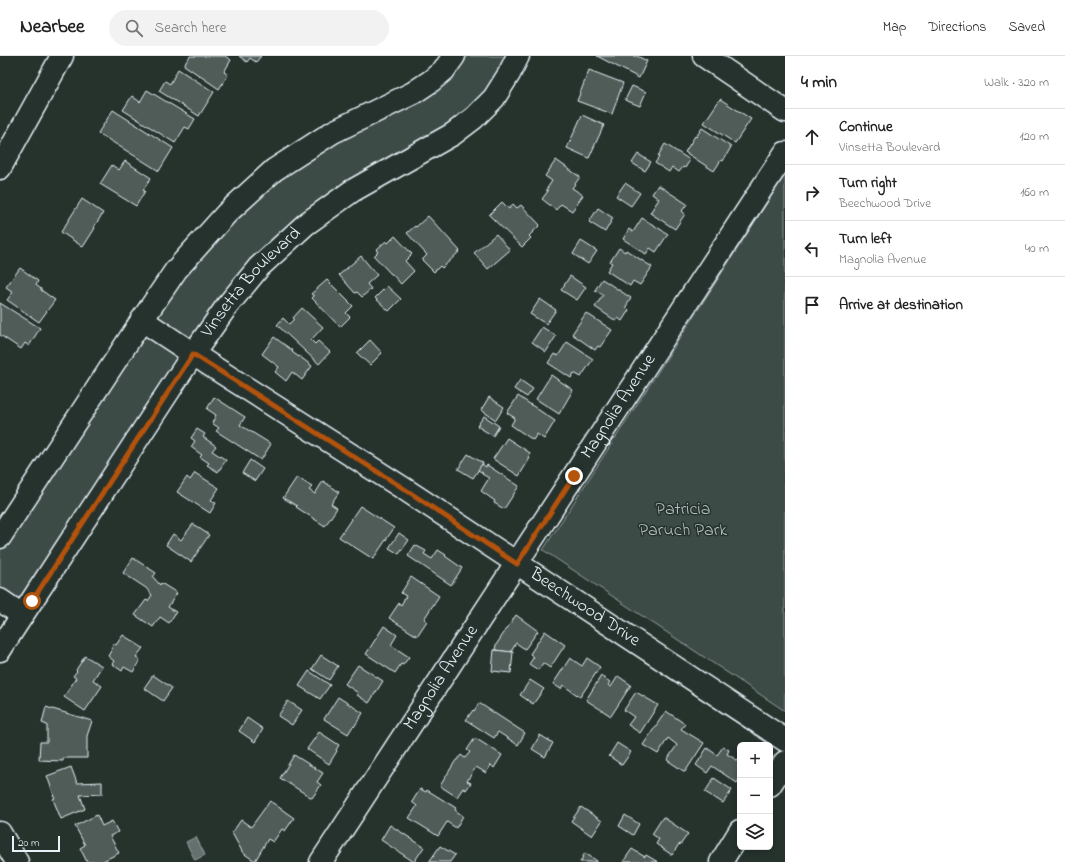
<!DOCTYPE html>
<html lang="en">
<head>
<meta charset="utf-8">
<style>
	:root { --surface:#fff; --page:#f2f2f2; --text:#222; --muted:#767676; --line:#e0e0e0 }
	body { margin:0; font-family:"Indie Flower",sans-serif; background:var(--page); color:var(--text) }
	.controls { position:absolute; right:12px; bottom:12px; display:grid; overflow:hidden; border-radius:6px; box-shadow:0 2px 6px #0003 }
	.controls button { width:36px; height:36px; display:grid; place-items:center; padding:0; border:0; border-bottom:1px solid var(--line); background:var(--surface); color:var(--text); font:20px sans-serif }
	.scale { position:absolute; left:12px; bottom:10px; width:48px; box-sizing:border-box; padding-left:4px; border:2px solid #e8f1f8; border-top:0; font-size:11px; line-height:14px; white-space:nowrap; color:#e8f1f8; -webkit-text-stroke:3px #26332d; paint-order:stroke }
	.stop { position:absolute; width:12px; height:12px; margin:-9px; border:3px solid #b45309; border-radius:50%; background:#fff }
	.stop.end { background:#b45309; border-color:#fff; box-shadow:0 1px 4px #0008 }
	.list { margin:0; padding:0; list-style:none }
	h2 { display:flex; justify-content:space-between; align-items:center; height:52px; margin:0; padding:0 16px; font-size:17px }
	h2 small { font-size:13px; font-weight:400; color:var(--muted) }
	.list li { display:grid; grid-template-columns:26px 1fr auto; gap:12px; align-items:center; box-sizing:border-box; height:56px; padding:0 16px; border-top:1px solid var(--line) }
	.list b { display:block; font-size:15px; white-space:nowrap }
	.list p { margin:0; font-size:13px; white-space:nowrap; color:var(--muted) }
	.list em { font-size:13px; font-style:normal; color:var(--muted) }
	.icon { flex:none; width:22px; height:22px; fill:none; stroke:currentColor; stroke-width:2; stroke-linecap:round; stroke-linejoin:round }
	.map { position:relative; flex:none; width:785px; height:806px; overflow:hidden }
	header { display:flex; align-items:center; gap:24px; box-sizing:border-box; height:56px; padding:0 20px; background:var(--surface); border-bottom:1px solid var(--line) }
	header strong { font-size:19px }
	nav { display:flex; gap:22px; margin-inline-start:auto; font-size:14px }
	.search { width:280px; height:36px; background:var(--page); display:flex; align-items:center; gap:10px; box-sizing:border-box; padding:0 14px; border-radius:22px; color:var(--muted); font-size:15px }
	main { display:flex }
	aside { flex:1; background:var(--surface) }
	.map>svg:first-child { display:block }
	.green { fill:#3e4b47; stroke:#939ea0 }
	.water { fill:#636f6d; stroke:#98a3a5 }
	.building { fill:#505c59; stroke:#e8f1f8 }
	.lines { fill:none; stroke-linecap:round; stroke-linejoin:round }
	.minor-casing { stroke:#e8f1f8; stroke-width:25 }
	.minor { stroke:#26332d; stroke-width:22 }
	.route { stroke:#b45309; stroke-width:5 }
	.labels { text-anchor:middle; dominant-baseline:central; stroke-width:3; stroke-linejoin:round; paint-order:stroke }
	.street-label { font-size:18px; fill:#e8f1f8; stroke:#26332d }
	.park-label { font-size:18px; fill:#b5bfc3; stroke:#26332d }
</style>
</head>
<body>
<header>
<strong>Nearbee</strong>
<div class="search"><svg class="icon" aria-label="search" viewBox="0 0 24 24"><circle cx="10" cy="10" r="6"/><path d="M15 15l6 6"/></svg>Search here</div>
<nav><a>Map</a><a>Directions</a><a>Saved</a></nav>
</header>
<main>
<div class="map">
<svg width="785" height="806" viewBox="0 0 785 806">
	<rect width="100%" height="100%" fill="#26332d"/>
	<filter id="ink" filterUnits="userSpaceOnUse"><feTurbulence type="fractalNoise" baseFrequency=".025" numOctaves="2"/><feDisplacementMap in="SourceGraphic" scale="8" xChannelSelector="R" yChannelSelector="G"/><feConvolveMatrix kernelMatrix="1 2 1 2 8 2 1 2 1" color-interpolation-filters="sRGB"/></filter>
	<g filter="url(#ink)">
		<g class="green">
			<polygon points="462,0 510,0 474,53 362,121 191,284 158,266 155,256 177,222 266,130"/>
			<polygon points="785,119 785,655 543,494"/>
			<polygon points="148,279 174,295 176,305 22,542 14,542 0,534 0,494 81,371 140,282"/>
		</g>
		<polygon class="water" points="196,781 205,799 195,804 186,786"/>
		<g class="building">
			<polygon points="190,0 225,0 231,4 224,16 228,19 219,33 184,9"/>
			<polygon points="239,0 261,0 256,6 250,2 247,6"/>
			<polygon points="597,0 637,0 647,5 639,22"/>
			<polygon points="178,13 214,36 199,60 159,35 165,25 170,28"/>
			<polygon points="589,14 623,27 612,58 577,45"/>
			<polygon points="632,30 646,36 640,50 625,44"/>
			<polygon points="147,34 195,63 189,73 185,71 175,87 123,54 132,40 140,46"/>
			<polygon points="720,43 751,63 735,87 704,67"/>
			<polygon points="113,54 173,92 159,115 98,77"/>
			<polygon points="582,59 604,69 589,102 567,92"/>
			<polygon points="702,72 731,91 723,105 721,104 714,115 685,96 695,80 696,81"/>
			<polygon points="665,88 690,104 685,112 683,111 679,116 672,111 669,116 655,107 659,101 658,100"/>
			<polygon points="638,98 651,106 645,115 632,107"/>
			<polygon points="556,104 580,121 572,132 583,139 572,155 561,148 556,154 542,143 548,135 546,134 552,125 545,120"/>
			<polygon points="125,105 151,122 143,134 145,135 136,150 100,128 112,109 119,114"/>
			<polygon points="625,127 640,137 631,150 616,140"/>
			<polygon points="658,129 687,148 682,155 685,158 675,173 650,157 659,143 652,138"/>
			<polygon points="82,143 103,157 94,171 95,172 83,191 61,176"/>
			<polygon points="502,146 509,153 513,148 517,152 521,149 540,169 529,180 531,182 522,191 489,159"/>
			<polygon points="598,152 613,162 605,176 589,166"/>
			<polygon points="428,160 460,195 442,212 440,210 434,216 422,204 427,199 407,177 415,170 416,171"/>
			<polygon points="642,162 668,178 656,196 650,192 646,198 623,183 629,173 633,176"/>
			<polygon points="496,178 510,194 488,213 474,197"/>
			<polygon points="395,180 412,198 405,205 414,215 401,228 392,218 391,218 374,200 378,196 376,194 386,185 388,187"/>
			<polygon points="581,185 597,195 588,208 573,198"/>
			<polygon points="619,192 625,196 626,194 652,211 640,229 633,225 630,230 607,215 612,207 610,206"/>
			<polygon points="361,200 377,219 367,228 371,233 362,241 357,236 355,237 339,219"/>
			<polygon points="20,212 38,225 36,229 41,233 41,234 55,244 39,266 7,244 13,236 6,231"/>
			<polygon points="570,220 586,231 577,244 561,234"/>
			<polygon points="602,223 631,242 626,251 629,254 622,265 618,262 616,265 595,251 603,239 595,234"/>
			<polygon points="327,224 353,250 346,257 350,261 340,271 312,242 314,240 311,238"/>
			<polygon points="387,230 401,243 389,255 375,242"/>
			<polygon points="540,243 556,254 546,268 530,258"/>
			<polygon points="0,247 40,272 29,290 25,287 21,293 0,279"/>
			<polygon points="302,252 323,271 311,284 315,288 318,285 330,296 319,308 277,269 283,262 289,268 294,263 293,262"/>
			<polygon points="586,257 612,274 600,291 598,290 595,294 572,278"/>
			<polygon points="542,271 556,280 546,296 532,286"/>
			<polygon points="274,281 293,295 292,296 299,301 299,300 312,310 302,324 292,316 286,325 275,316 279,311 262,298"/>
			<polygon points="370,284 382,297 370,309 357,297"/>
			<polygon points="567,286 593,303 581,321 574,317 571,322 548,307 554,298 558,300"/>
			<polygon points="551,319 573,334 559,358 536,343"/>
			<polygon points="520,324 533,333 527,341 514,333"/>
			<polygon points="518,340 555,365 544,383 537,378 533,384 511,369 515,362 507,357"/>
			<polygon points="214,341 245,361 240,369 271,388 261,404 216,375 219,372 212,367 216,359 207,353"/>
			<polygon points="489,341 504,351 496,364 481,354"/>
			<polygon points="484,360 499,370 493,380 477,370"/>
			<polygon points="197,373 205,378 203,381 216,390 212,395 226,404 218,416 207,409 209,407 200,401 202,399 191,391 195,385 191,382"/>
			<polygon points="507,382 530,397 528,401 530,402 519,420 493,403"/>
			<polygon points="468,398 483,407 473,422 458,413"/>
			<polygon points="250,404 263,413 255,425 242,417"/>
			<polygon points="482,408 486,411 487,409 519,430 504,453 494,447 495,445 481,435 489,422 482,418 483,417 478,414"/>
			<polygon points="195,417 219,432 211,444 216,447 210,457 177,436 187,421 190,424"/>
			<polygon points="297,421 312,431 309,434 315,438 323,425 339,436 331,448 337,452 325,470 296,451 297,450 283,442"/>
			<polygon points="360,450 394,472 373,503 339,481"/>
			<polygon points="193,468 209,479 191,506 166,489 173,478 181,484"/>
			<polygon points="399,477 409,484 399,498 389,492"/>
			<polygon points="415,489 426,495 424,498 432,503 438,494 446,499 445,500 462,512 451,529 408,500"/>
			<polygon points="133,502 156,517 153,521 160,529 161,527 177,537 168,551 176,556 169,567 160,561 153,571 135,559 146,544 148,545 152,539 146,532 123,517"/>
			<polygon points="411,521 439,540 424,563 427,565 417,580 389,562 399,547 401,549 406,540 401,537"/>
			<polygon points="516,559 538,575 525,593 516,587 511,596 495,594 496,589"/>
			<polygon points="384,570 397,579 391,589 409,601 403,609 401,608 395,617 366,598"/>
			<polygon points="545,575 565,589 550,612 543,607 538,614 529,608 534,601 530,598"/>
			<polygon points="123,579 143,592 136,601 140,604 133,616 124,611 122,615 112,608 114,605 108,600 112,593 111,593 114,587 116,589"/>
			<polygon points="494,594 513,596 511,617 492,615"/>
			<polygon points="321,599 338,610 329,624 312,613"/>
			<polygon points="85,600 102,610 93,624 102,630 85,655 64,641 76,622 73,620 77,615 76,614"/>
			<polygon points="570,602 582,610 587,602 600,611 580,641 563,629 561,633 553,628"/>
			<polygon points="358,609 383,625 369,647 357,639 358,637 345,628"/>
			<polygon points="309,615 330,629 320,643 299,630"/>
			<polygon points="153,619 172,632 163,645 144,632"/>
			<polygon points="601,620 610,626 608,629 611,631 618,620 631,629 611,660 586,644"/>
			<polygon points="530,624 544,633 533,648 520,639"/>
			<polygon points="636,636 658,649 640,677 628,669 634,661 624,654"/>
			<polygon points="338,641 363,657 354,671 353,670 348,678 324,663"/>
			<polygon points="288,645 302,654 292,669 278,660"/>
			<polygon points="479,647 525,677 518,689 498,676 494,682 466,664 473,654 474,655"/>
			<polygon points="46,651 92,665 87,680 87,702 63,702 63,705 39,704 40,686 47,686 47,669 42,667"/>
			<polygon points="666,655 685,668 681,673 704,687 685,716 667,704 677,689 668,682 658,698 643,689"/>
			<polygon points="247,662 263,673 255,686 239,675"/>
			<polygon points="319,676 339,689 336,694 337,695 329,708 307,693"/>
			<polygon points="540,679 553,687 545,701 532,693"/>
			<polygon points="475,682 502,699 494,712 491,709 486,717 476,711 467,725 471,727 466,734 463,732 457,741 440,730 456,704 457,704 461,699 465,702 470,696 467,694"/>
			<polygon points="617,687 631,696 622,709 609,700"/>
			<polygon points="723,691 729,694 727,698 740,706 740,722 737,727 712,710 707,717 696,709 707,692 717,699"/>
			<polygon points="294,699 323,717 317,726 321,729 312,742 280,722"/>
			<polygon points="71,711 77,727 102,726 102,738 80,739 85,753 61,763 53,743 55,742 53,739 54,739 47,720"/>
			<polygon points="714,722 732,734 723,747 705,736"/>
			<polygon points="420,733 426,736 427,734 456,752 455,754 463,760 456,772 447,766 438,780 409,762 417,750 412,746"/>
			<polygon points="270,745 294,762 285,775 282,773 273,786 268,783 255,805 243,797 232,777 241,764 251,771"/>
			<polygon points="581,751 602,765 592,780 571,765"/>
			<polygon points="97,759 102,770 112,765 118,776 110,780 119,797 101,806 87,806 80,792 85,789 75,770"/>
			<polygon points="625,759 639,768 633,779 619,770"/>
			<polygon points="663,761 688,778 680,789 679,788 672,799 656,788 659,783 652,778"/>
			<polygon points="390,769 424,791 414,806 381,784"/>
			<polygon points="440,790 455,799 450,806 429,806"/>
			<polygon points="632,793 645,801 646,799 658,806 623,806"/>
			<polygon points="585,797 597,805 597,806 580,806"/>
		</g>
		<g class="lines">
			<g class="minor-casing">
				<g id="minor">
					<polyline points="704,0 785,55"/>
					<polyline points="0,112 62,0"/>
					<path id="s1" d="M142,264l68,45 196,125 379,250"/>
					<polyline points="0,481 142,264 176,214 227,157 274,114 333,76 413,37 431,25 444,14 454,0"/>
					<polyline points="0,544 22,559"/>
					<path id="s2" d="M0,594l12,-19 181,-277 34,-48 32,-39 47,-43 46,-33 101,-57 21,-16 20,-20 15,-24 9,-18"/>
					<polyline points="770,729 785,706"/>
					<polyline points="0,777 17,806"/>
					<path id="s3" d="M321,806l464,-709"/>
					<polyline points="721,806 740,775"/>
				</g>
			</g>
			<use href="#minor" class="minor"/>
		</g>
	</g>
	<g class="lines" filter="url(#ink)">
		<polyline class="route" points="32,545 193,298 406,434 517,508 574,420"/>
	</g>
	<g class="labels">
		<g class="street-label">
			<text stroke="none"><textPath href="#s2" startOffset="446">Vinsetta Boulevard</textPath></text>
			<text stroke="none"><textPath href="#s3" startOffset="544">Magnolia Avenue</textPath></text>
			<text stroke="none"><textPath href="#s1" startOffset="528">Beechwood Drive</textPath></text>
			<text stroke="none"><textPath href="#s3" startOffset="220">Magnolia Avenue</textPath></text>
		</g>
		<g class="park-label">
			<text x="683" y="454">Patricia<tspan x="683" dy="21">Paruch Park</tspan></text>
		</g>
	</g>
</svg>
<div class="controls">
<button>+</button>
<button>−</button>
<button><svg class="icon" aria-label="layers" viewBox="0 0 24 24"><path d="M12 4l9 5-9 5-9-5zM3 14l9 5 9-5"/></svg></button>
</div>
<div class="scale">20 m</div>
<div class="stop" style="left:32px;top:545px"></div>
<div class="stop end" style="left:574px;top:420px"></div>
</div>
<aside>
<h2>4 min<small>Walk · 320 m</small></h2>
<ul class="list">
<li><svg class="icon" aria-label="ahead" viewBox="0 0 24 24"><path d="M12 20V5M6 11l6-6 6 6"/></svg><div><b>Continue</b><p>Vinsetta Boulevard</p></div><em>120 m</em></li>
<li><svg class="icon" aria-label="right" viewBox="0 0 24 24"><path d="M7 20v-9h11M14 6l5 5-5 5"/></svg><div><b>Turn right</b><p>Beechwood Drive</p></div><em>160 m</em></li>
<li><svg class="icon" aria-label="left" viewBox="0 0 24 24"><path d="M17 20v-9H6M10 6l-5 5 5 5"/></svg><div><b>Turn left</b><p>Magnolia Avenue</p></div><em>40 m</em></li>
<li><svg class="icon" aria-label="arrive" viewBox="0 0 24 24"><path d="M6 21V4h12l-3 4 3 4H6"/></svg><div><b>Arrive at destination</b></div></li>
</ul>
</aside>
</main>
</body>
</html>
